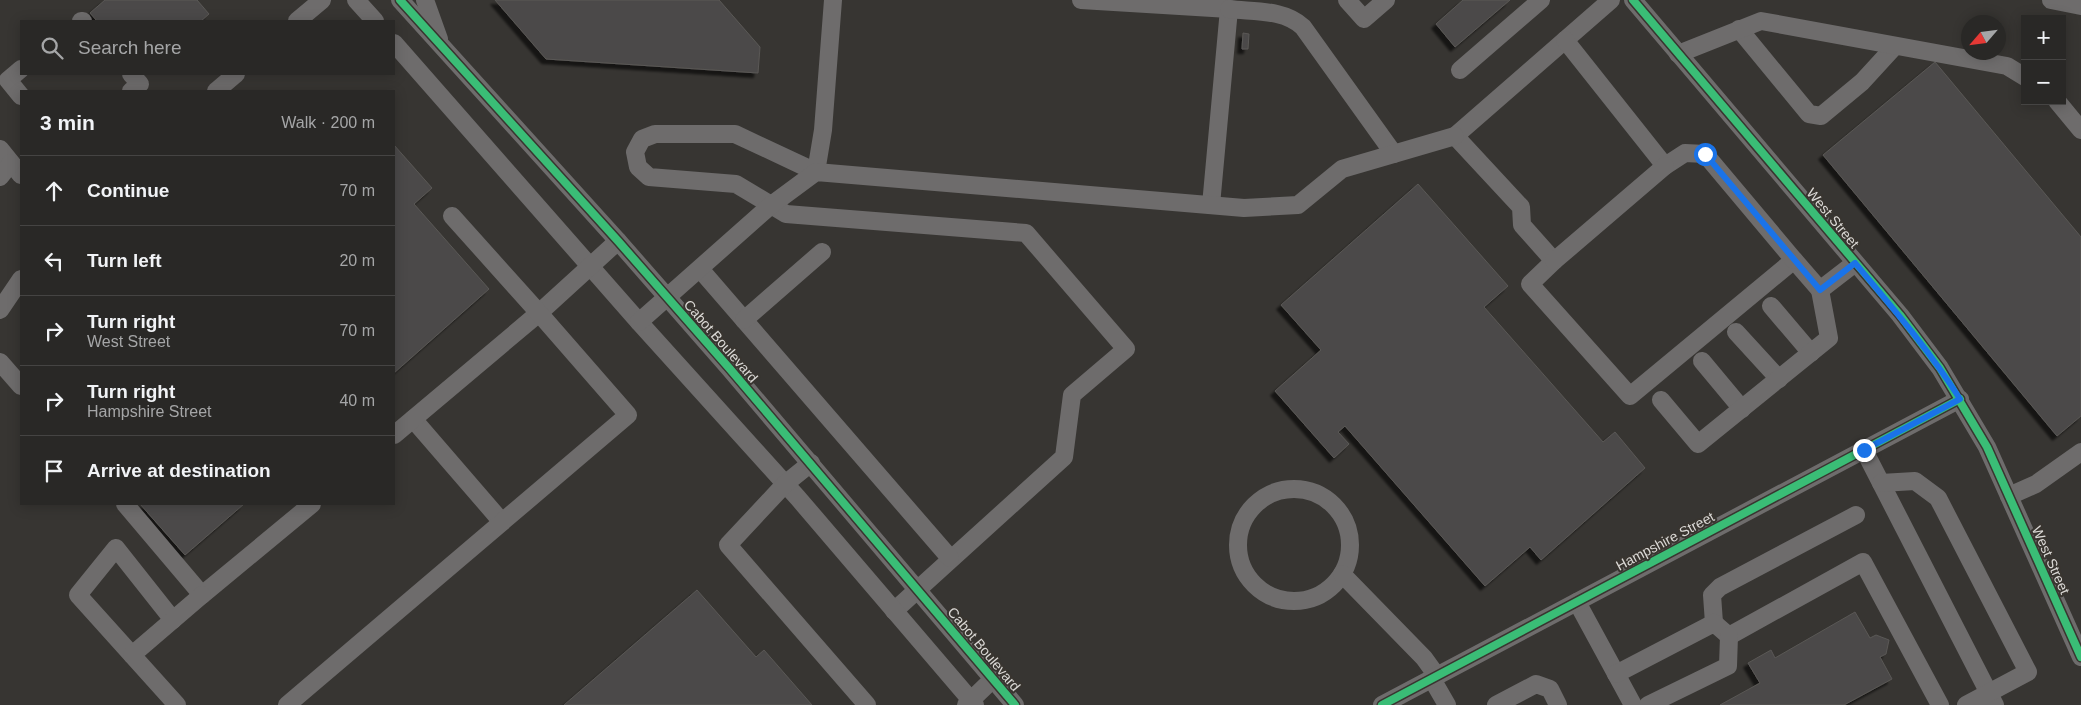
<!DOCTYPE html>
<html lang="en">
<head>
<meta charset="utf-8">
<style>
	:root { --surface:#292826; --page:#31302e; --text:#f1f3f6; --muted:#a5a6a7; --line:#454443 }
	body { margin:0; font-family:Arial,sans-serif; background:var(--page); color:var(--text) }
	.controls { position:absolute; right:15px; top:15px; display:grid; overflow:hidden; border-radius:0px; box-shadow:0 2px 12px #0003 }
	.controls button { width:45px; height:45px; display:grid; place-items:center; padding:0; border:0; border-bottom:1px solid var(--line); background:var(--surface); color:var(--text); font:25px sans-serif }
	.compass { position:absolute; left:1961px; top:15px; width:45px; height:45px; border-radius:50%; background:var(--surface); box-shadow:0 2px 12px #0003; rotate:242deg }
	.stop { position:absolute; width:15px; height:15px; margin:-11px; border:4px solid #1a73e8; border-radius:50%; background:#fff }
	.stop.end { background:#1a73e8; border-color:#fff; box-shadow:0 1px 5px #0008 }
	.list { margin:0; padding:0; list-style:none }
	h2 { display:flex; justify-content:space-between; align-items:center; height:65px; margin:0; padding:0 20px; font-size:21px }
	h2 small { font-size:16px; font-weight:400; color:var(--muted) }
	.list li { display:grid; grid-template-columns:32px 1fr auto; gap:15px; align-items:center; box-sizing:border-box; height:70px; padding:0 20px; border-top:1px solid var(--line) }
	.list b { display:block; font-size:19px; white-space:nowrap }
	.list p { margin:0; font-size:16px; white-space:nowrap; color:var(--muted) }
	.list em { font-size:16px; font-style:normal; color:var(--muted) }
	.icon { flex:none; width:28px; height:28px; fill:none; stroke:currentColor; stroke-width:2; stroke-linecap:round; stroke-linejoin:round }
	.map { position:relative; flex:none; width:2081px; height:705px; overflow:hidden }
	.search { position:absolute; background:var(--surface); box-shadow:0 2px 12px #0003; left:20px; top:20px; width:375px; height:55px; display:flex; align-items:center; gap:12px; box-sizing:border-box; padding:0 18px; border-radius:0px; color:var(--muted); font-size:19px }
	.panel { position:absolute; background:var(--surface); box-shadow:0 2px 12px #0003; left:20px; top:90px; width:375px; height:415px; border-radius:0px }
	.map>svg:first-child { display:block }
	.building { fill:#4c4a48; stroke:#5a5856; filter:url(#shadow) }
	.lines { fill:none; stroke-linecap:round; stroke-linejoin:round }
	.minor { stroke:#6e6c6c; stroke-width:18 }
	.cycleway-casing { stroke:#393530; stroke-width:11 }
	.cycleway { stroke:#3abd76; stroke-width:8 }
	.route { stroke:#1a73e8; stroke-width:6 }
	.labels { text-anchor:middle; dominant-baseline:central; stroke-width:4; stroke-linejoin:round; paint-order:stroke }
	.street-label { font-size:14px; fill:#dbd9d6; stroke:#393530 }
</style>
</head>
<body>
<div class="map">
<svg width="2081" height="705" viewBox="0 0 2081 705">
	<defs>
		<filter id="shadow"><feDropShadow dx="-4.5" dy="4.5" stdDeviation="1" flood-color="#0009"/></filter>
	</defs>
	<rect width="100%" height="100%" fill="#373532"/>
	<g class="building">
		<polygon points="105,0 197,0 209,14 201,21 97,21 90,13"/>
		<polygon points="495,0 719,0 760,47 758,73 546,59"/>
		<polygon points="1463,0 1510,0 1455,47 1436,24"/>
		<polygon points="1243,33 1249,34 1248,49 1242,49"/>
		<polygon points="1935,62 2081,237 2081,416 2057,436 1823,155"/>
		<polygon points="394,145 432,188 414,204 489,289 394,373"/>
		<polygon points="1418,184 1508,286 1484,307 1603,442 1615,432 1645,468 1541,560 1530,547 1485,586 1345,426 1338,432 1349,444 1334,458 1275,391 1321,350 1281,305"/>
		<polygon points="140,504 244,504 185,555"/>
		<polygon points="697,590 756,657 764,650 812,705 564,705"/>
		<polygon points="1855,612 1870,638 1876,635 1889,640 1886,654 1880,657 1892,679 1844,705 1720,705 1760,683 1748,663 1771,650 1775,658"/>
	</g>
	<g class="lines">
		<g class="minor">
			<polyline points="356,0 375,21"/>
			<polyline points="400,0 618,241 730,369 1015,705"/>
			<polyline points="425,0 439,39"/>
			<polyline points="833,0 823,130 816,172 735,134 655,134 642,139 635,152 638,167 649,177 736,184 786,214 1026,233 1126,349 1072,395 1064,457 894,611"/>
			<polyline points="1081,0 1229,9 1211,205"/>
			<polyline points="1347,0 1364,19 1386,0"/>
			<polyline points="1611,0 1455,136 1521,207 1522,225 1554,261 1530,284 1630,396 1794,260 1820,290 1855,263"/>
			<polyline points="1633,0 1900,315 1940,368 1987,447 2081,657"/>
			<polyline points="2051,0 2081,6"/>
			<path d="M1229,9c25,3 55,0 74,18l91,127"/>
			<polyline points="81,21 83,21"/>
			<polyline points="297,21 322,0"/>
			<polyline points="1739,29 1809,114 1821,116 1862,82 1895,46"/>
			<polyline points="1565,40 1665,166 1685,153 1705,154 1794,260"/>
			<polyline points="394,43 639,322 798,498 975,705"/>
			<polyline points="1678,54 1761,21 2007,66 2025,77"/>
			<polyline points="21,69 8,80 21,96"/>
			<polyline points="1460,70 1541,0"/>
			<polyline points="131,74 140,84 131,91"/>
			<polyline points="216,91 236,74"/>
			<polyline points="2057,101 2081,130"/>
			<polyline points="0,149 21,175"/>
			<polyline points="0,177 11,163"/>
			<polyline points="1554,261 1665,166"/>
			<polyline points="700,269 950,558"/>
			<polyline points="1771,306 1811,353"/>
			<polyline points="0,310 21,279"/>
			<polyline points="744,320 822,252"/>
			<polyline points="639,322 770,206 816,172 1244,208 1298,205 1342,169 1455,136"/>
			<polyline points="1736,332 1779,379"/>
			<polyline points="1702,361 1742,409"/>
			<polyline points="0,362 21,386"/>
			<polyline points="1661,400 1698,444 1829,338 1820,290"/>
			<polyline points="413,419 502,522"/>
			<polyline points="394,435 539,313 618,241"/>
			<polyline points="1864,450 1995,705"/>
			<polyline points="811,463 785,484 728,545 867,705"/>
			<polyline points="1881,483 1915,481 1938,498 2028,672 1966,705"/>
			<circle cx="1294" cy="545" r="56"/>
			<polyline points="2009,496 2036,484 2081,452"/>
			<polyline points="125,504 202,595 312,504"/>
			<polyline points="1342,574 1424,658 1437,676"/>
			<polyline points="1577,602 1633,705"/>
			<polyline points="1714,623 1712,595 1720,587 1856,515"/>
			<polyline points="132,655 78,595 116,548 173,620"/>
			<polyline points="1616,674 1714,623 1729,636 1863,562 1940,705"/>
			<polyline points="1432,679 1447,705"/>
			<polyline points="177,705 132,655 202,595"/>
			<polyline points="287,705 628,415 539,313 452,216"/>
			<polyline points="966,705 993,679"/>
			<polyline points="1382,705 1960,399"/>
			<polyline points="1496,705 1536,684 1550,689 1558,705"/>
			<polyline points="1648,705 1728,666 1729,636"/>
		</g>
		<g class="cycleway-casing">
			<g id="cycleway">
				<polyline points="400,0 618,241 730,369 1015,705"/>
				<polyline points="1633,0 1900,315 1940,368 1987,447 2081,657"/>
				<polyline points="1382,705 1960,399"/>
			</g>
		</g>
		<use href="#cycleway" class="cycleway"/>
	</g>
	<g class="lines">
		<path class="route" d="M1705,154l115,136 35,-27c37,44 74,87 105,136l-96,51"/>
	</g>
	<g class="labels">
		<g class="street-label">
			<text transform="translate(1833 218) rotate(50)">West Street</text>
			<text transform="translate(721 341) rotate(49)">Cabot Boulevard</text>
			<text transform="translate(1665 541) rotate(-28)">Hampshire Street</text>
			<text transform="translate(2051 560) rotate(66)">West Street</text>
			<text transform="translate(984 649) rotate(50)">Cabot Boulevard</text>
		</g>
	</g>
</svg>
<div class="controls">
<button>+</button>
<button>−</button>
</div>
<svg class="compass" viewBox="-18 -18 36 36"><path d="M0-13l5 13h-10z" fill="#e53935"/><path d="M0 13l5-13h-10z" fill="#a5a6a7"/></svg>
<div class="stop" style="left:1705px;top:154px"></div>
<div class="stop end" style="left:1864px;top:450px"></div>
<div class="search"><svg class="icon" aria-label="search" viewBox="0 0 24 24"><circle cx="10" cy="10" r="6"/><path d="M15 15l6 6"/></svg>Search here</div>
<section class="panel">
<h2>3 min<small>Walk · 200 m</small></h2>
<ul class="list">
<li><svg class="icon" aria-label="ahead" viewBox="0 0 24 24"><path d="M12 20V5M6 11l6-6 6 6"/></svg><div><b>Continue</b></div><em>70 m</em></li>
<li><svg class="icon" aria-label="left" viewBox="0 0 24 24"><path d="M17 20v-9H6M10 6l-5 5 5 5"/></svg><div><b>Turn left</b></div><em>20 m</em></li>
<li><svg class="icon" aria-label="right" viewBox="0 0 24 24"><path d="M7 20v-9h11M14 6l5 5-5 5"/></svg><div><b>Turn right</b><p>West Street</p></div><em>70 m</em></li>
<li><svg class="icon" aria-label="right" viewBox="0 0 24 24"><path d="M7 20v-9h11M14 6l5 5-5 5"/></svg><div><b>Turn right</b><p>Hampshire Street</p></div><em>40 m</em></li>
<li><svg class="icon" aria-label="arrive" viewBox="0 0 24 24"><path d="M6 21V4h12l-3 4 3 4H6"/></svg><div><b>Arrive at destination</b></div></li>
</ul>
</section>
</div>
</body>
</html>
